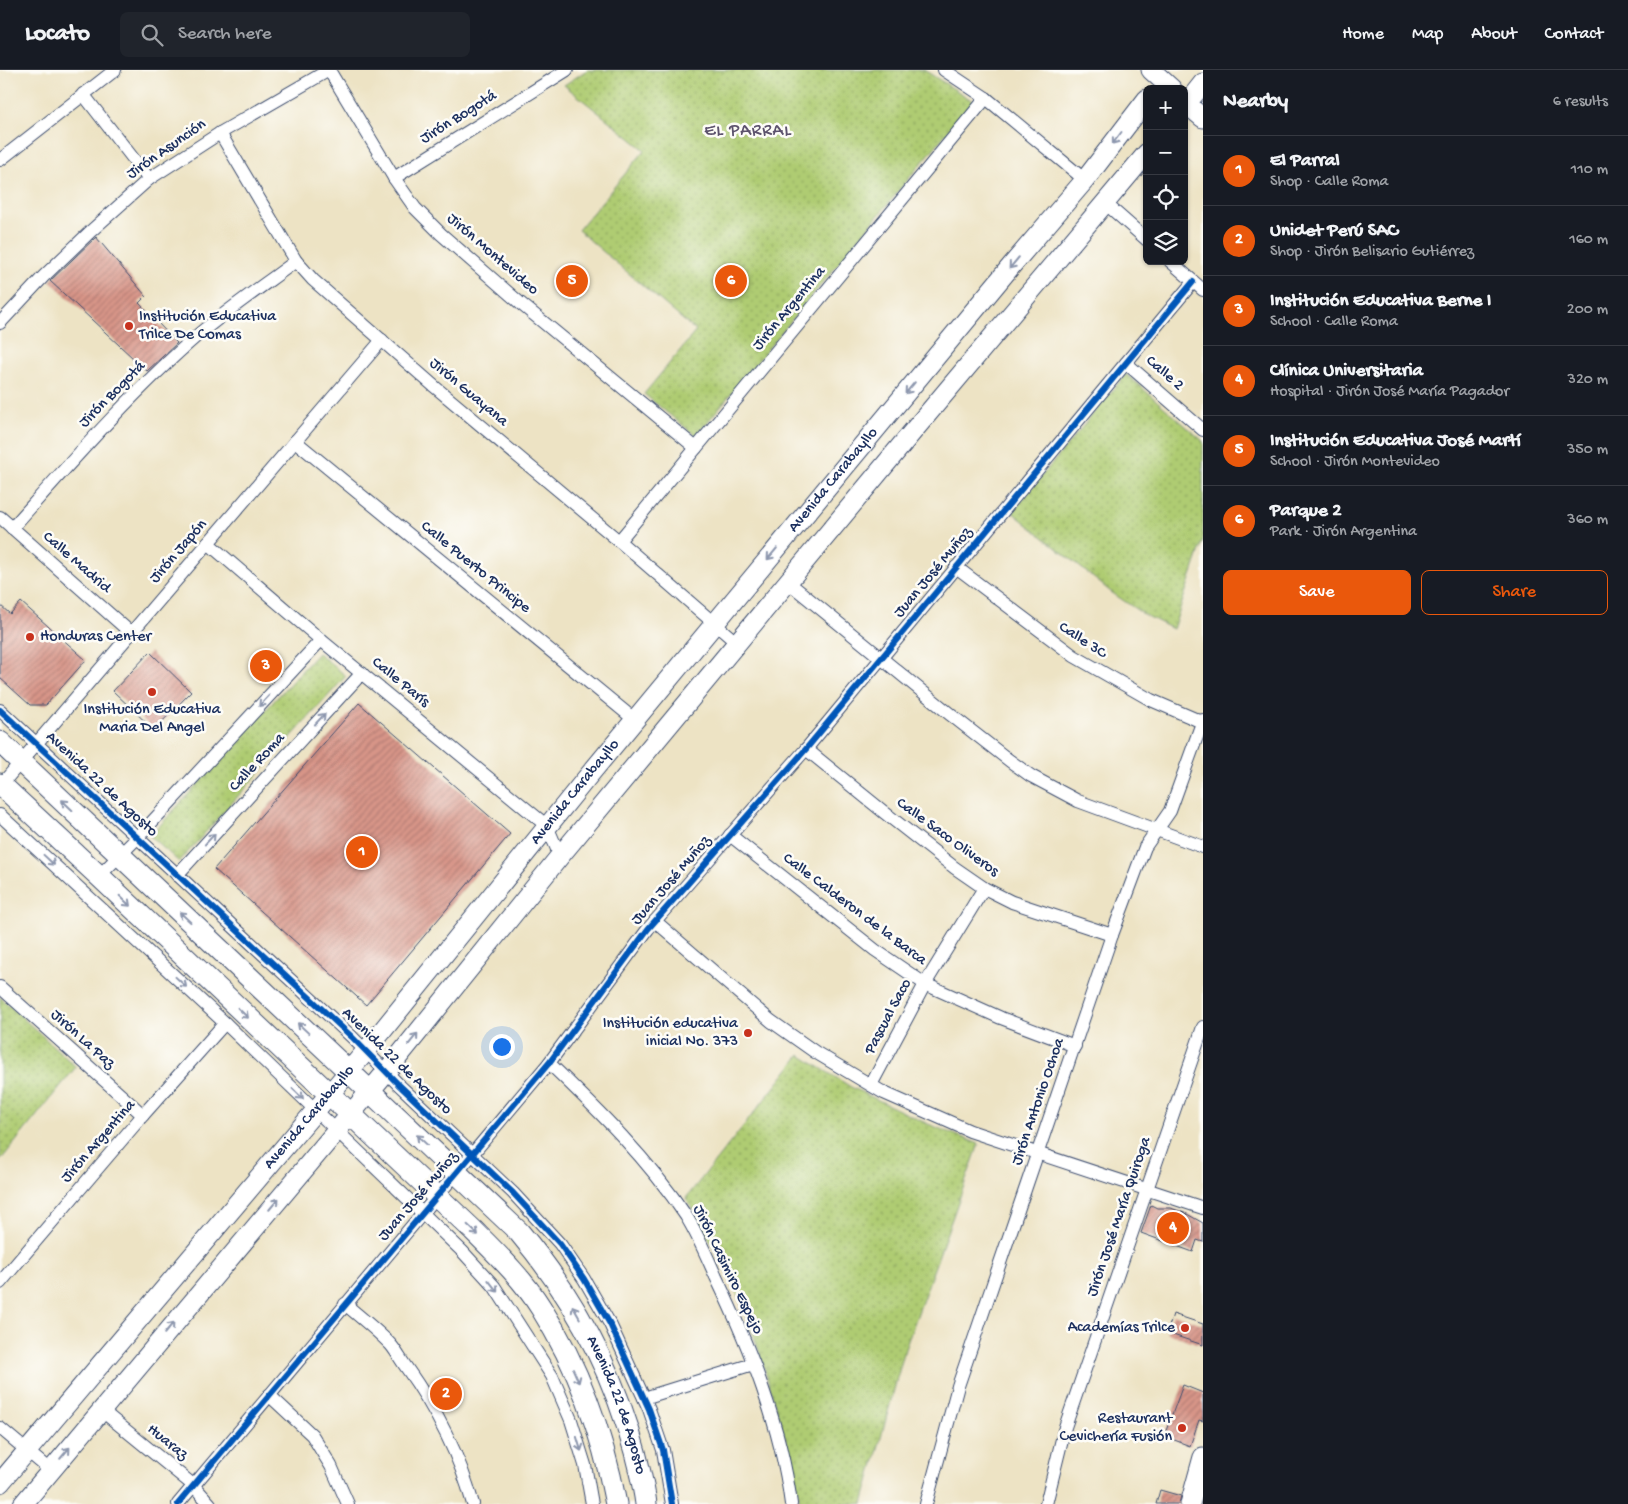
<!DOCTYPE html>
<html lang="en">
<head>
<meta charset="utf-8">
<style>
	:root { --surface:#171b24; --page:#20242c; --text:#f1f3f6; --muted:#9ea1a6; --line:#363941; --accent:#ea580c }
	body { margin:0; font-family:"Gochi Hand",sans-serif; background:var(--page); color:var(--text) }
	.controls { position:absolute; right:15px; top:15px; display:grid; overflow:hidden; border-radius:8px; box-shadow:0 1px 4px #0004 }
	.controls button { width:45px; height:45px; display:grid; place-items:center; padding:0; border:0; border-bottom:1px solid var(--line); background:var(--surface); color:var(--text); font:25px sans-serif }
	.you { position:absolute; left:501px; top:976px; width:18px; height:18px; margin:-12px; border:4px solid #fff; border-radius:50%; background:#1a73e8; box-shadow:0 0 0 8px #1a73e833 }
	.badge { display:grid; place-items:center; width:32px; height:32px; border-radius:50%; background:var(--accent); color:#fff; font-size:16px; font-weight:700 }
	.pin { position:absolute; translate:-50% -50%; border:2px solid #fff; box-shadow:0 1px 5px #0006 }
	.list { margin:0; padding:0; list-style:none }
	h2 { display:flex; justify-content:space-between; align-items:center; height:65px; margin:0; padding:0 20px; font-size:21px }
	h2 small { font-size:16px; font-weight:400; color:var(--muted) }
	.list li { display:grid; grid-template-columns:32px 1fr auto; gap:15px; align-items:center; box-sizing:border-box; height:70px; padding:0 20px; border-top:1px solid var(--line) }
	.list b { display:block; font-size:19px; white-space:nowrap }
	.list p { margin:0; font-size:16px; white-space:nowrap; color:var(--muted) }
	.list em { font-size:16px; font-style:normal; color:var(--muted) }
	.actions { display:flex; gap:10px; padding:15px 20px }
	.actions a { flex:1; padding:11px 0; border:1px solid var(--accent); border-radius:8px; text-align:center; font-size:18px; color:var(--accent) }
	.actions .main { background:var(--accent); color:#fff }
	.icon { flex:none; width:28px; height:28px; fill:none; stroke:currentColor; stroke-width:2; stroke-linecap:round; stroke-linejoin:round }
	.map { position:relative; flex:none; width:1203px; height:1434px; overflow:hidden }
	header { display:flex; align-items:center; gap:30px; box-sizing:border-box; height:70px; padding:0 25px; background:var(--surface); border-bottom:1px solid var(--line) }
	header strong { font-size:24px }
	nav { display:flex; gap:28px; margin-inline-start:auto; font-size:18px }
	.search { width:350px; height:45px; background:var(--page); display:flex; align-items:center; gap:12px; box-sizing:border-box; padding:0 18px; border-radius:8px; color:var(--muted); font-size:19px }
	main { display:flex }
	aside { flex:1; background:var(--surface) }
	.map>svg:first-child { display:block }
	.park { fill:url(#park-dots); stroke:#657e68 }
	.building { fill:url(#building-hatch) }
	.lines { fill:none; stroke-linecap:round; stroke-linejoin:round }
	.street-casing { stroke:#3a4a6d; stroke-width:14 }
	.secondary-casing { stroke:#3a4a6d; stroke-width:21 }
	.primary-casing { stroke:#3a4a6d; stroke-width:23 }
	.street { stroke:#fff; stroke-width:12 }
	.secondary { stroke:#fff; stroke-width:19 }
	.primary { stroke:#fff; stroke-width:21 }
	.cycleway-casing { stroke:#fdfcf7; stroke-width:9 }
	.cycleway { stroke:#0057b8; stroke-width:6 }
	.oneway { stroke:#8d97ae }
	.poi-dot { fill:#c8321e; stroke:#fdfcf7; stroke-width:2 }
	.labels { text-anchor:middle; dominant-baseline:central; stroke-width:5; stroke-linejoin:round; paint-order:stroke }
	.street-label { font-size:16px; fill:#1b2f5e; stroke:#fdfcf7 }
	.poi-label { font-size:16px; fill:#1b2f5e; stroke:#fdfcf7; text-anchor:end }
	.neighbourhood-label { font-size:18px; letter-spacing:1px; fill:#5d536d; stroke:#fdfcf7 }
</style>
</head>
<body>
<header>
<strong>Locato</strong>
<div class="search"><svg class="icon" aria-label="search" viewBox="0 0 24 24"><circle cx="10" cy="10" r="6"/><path d="M15 15l6 6"/></svg>Search here</div>
<nav><a>Home</a><a>Map</a><a>About</a><a>Contact</a></nav>
</header>
<main>
<div class="map">
<svg width="1203" height="1434" viewBox="0 0 1203 1434">
	<defs>
		<pattern id="park-dots" width="8" height="8" patternUnits="userSpaceOnUse" patternTransform="scale(1.25)"><rect width="8" height="8" fill="#afcc72"/><path d="M2 2h.1M6 6h.1" fill="none" stroke="#8ea661" stroke-width="1.8" stroke-linecap="round"/></pattern>
		<pattern id="building-hatch" width="6" height="6" patternUnits="userSpaceOnUse" patternTransform="scale(1.25)"><rect width="6" height="6" fill="#d89588"/><path d="M-1 1l2-2M0 6l6-6M5 7l2-2" fill="none" stroke="#ae7a72"/></pattern>
	</defs>
	<rect width="100%" height="100%" fill="#fdfcf7"/>
	<filter id="ink" filterUnits="userSpaceOnUse"><feTurbulence type="fractalNoise" baseFrequency=".02" numOctaves="2"/><feDisplacementMap in="SourceGraphic" scale="10" xChannelSelector="R" yChannelSelector="G"/><feConvolveMatrix kernelMatrix="1 2 1 2 8 2 1 2 1" color-interpolation-filters="sRGB"/></filter>
	<filter id="wash" filterUnits="userSpaceOnUse"><feTurbulence type="fractalNoise" baseFrequency=".0096" numOctaves="4" result="noise"/><feDisplacementMap in="SourceGraphic" scale="20" xChannelSelector="R" yChannelSelector="G"/><feGaussianBlur stdDeviation="1.12" result="paint"/><feColorMatrix in="noise" values="0 0 0 0 0 0 0 0 0 0 0 0 0 0 0 0 0 1.4 0 .05"/><feComposite in="paint" operator="in"/></filter>
	<g filter="url(#wash)">
		<rect width="100%" height="100%" fill="#ede3c4"/>
		<g class="park">
			<polygon points="587,0 924,0 973,31 696,366 644,324 696,261 578,160 645,80 564,15"/>
			<polygon points="1126,304 1203,371 1203,471 1173,559 1143,544 1111,522 1012,442"/>
			<polygon points="318,583 346,606 179,792 150,766"/>
			<polygon points="0,927 76,997 0,1091"/>
			<path d="M800,985l51,32 77,37 51,20 -74,205 -42,155h-63c-4,-33 -14,-64 -24,-96 -11,-38 -22,-77 -38,-112 -15,-34 -34,-66 -52,-98z"/>
		</g>
		<g id="blocks">
			<g class="building">
				<polygon points="96,167 146,226 139,233 177,273 147,301 50,211"/>
				<polygon points="21,532 86,590 46,635 30,635 0,608 0,535 10,544"/>
				<polygon points="150,582 191,622 154,660 113,621"/>
				<polygon points="359,633 510,764 366,935 214,799"/>
				<polygon points="1151,1135 1157,1138 1171,1138 1187,1144 1203,1153 1203,1172 1197,1170 1193,1182 1141,1163"/>
				<polygon points="1173,1244 1203,1254 1203,1275 1167,1263"/>
				<polygon points="1183,1315 1203,1323 1203,1351 1199,1350 1190,1376 1164,1366"/>
				<polygon points="1160,1420 1181,1426 1179,1434 1156,1434"/>
			</g>
		</g>
	</g>
	<g filter="url(#ink)">
		<use href="#blocks" fill-opacity="0" stroke="#3a4a6d" stroke-width="1"/>
		<g class="lines">
			<g class="street-casing">
				<g id="street">
					<polyline points="329,0 394,108 415,138 441,164 520,233 696,378"/>
					<polyline points="944,0 986,28 1085,110"/>
					<polyline points="83,24 149,109"/>
					<polyline points="220,63 296,191 313,210 435,317 619,471 737,573"/>
					<polyline points="0,90 115,0"/>
					<polyline points="394,108 567,0"/>
					<polyline points="1105,133 1147,170"/>
					<polyline points="1170,191 1203,220"/>
					<polyline points="0,253 44,206 91,161 149,109 220,63 329,0"/>
					<polyline points="1126,293 1203,360"/>
					<polyline points="295,371 635,650"/>
					<polyline points="0,447 131,563"/>
					<path d="M12,458c60,-67 119,-135 187,-194 31,-26 65,-49 97,-73"/>
					<polyline points="619,471 986,28"/>
					<polyline points="208,473 321,570 547,756 560,786"/>
					<polyline points="956,497 1074,586 1151,630 1202,652"/>
					<polyline points="788,512 951,645 1010,691 1031,706 1078,731 1203,777"/>
					<polyline points="0,640 352,967 398,1014 513,1123 560,1174 584,1209 610,1254 649,1339 663,1380 672,1434"/>
					<polyline points="806,679 885,743 955,798 984,818 1012,832 1112,865"/>
					<polyline points="1,715 382,270"/>
					<polyline points="0,745 225,953 462,1181 494,1216 552,1306 571,1350 585,1395 592,1434"/>
					<polyline points="730,765 875,880 925,914 1001,948 1075,976"/>
					<polyline points="177,805 362,603"/>
					<polyline points="99,806 137,768 321,570"/>
					<polyline points="655,851 771,951 815,982 884,1023 970,1061 1203,1138"/>
					<polyline points="0,917 143,1045"/>
					<path d="M549,993c49,47 99,96 137,153 12,19 21,41 30,61 34,71 65,149 75,227"/>
					<polyline points="871,1015 925,914 984,818"/>
					<polyline points="0,1213 143,1045 225,953"/>
					<path d="M345,1234c15,13 32,26 46,41 5,6 10,15 15,22 30,42 53,87 67,137"/>
					<polyline points="269,1325 312,1365 331,1396 348,1434"/>
					<polyline points="644,1328 753,1294"/>
					<polyline points="101,1340 193,1415 210,1434"/>
					<polyline points="0,1358 51,1401"/>
					<polyline points="178,1434 549,993 648,859 806,679 1193,212"/>
					<polyline points="926,1434 958,1316 1112,865 1145,777 1170,741 1203,650"/>
					<polyline points="1046,1434 1065,1357 1203,957"/>
				</g>
			</g>
			<g class="secondary-casing">
				<g id="secondary">
					<polyline points="1151,0 1172,19"/>
					<polyline points="1184,32 1203,48"/>
					<polyline points="1184,37 1203,13"/>
					<path id="s1" d="M0,1413l366,-432 219,-271 427,-515 73,-85 62,-81"/>
					<polyline points="23,1434 386,1002 560,786 914,360 1147,83"/>
					<polyline points="1190,1434 1203,1387"/>
				</g>
			</g>
			<g class="primary-casing">
				<g id="primary">
					<path id="s2" d="M0,672l519,490c54,64 94,139 116,220 4,17 9,34 11,52"/>
					<path d="M0,714l99,92 374,354c24,24 50,49 68,78 38,60 62,127 75,196"/>
				</g>
			</g>
			<use href="#street" class="street"/>
			<use href="#secondary" class="secondary"/>
			<use href="#primary" class="primary"/>
			<g class="cycleway-casing">
				<g id="cycleway">
					<polyline points="0,640 352,967 398,1014 513,1123 560,1174 584,1209 610,1254 649,1339 663,1380 672,1434"/>
					<polyline points="178,1434 549,993 648,859 806,679 1193,212"/>
				</g>
			</g>
			<use href="#cycleway" class="cycleway"/>
		</g>
		<defs><path id="oneway-shaft" d="M-6 0H5M1.5-3L5.5 0L1.5 3" fill="none" stroke-width="1.6" stroke-linecap="round" stroke-linejoin="round" transform="scale(1.25)"/></defs>
		<g class="oneway">
			<use href="#oneway-shaft" transform="translate(1117 68) rotate(127)"/>
			<use href="#oneway-shaft" transform="translate(1014 193) rotate(130)"/>
			<use href="#oneway-shaft" transform="translate(910 318) rotate(130)"/>
			<use href="#oneway-shaft" transform="translate(772 484) rotate(130)"/>
			<use href="#oneway-shaft" transform="translate(264 631) rotate(133)"/>
			<use href="#oneway-shaft" transform="translate(320 649) rotate(-47)"/>
			<use href="#oneway-shaft" transform="translate(67 735) rotate(-136)"/>
			<use href="#oneway-shaft" transform="translate(210 769) rotate(-47)"/>
			<use href="#oneway-shaft" transform="translate(49 790) rotate(43)"/>
			<use href="#oneway-shaft" transform="translate(125 831) rotate(44)"/>
			<use href="#oneway-shaft" transform="translate(185 847) rotate(-137)"/>
			<use href="#oneway-shaft" transform="translate(181 912) rotate(43)"/>
			<use href="#oneway-shaft" transform="translate(243 943) rotate(44)"/>
			<use href="#oneway-shaft" transform="translate(303 958) rotate(-137)"/>
			<use href="#oneway-shaft" transform="translate(413 969) rotate(-51)"/>
			<use href="#oneway-shaft" transform="translate(298 1024) rotate(44)"/>
			<use href="#oneway-shaft" transform="translate(422 1070) rotate(-137)"/>
			<use href="#oneway-shaft" transform="translate(274 1134) rotate(-50)"/>
			<use href="#oneway-shaft" transform="translate(473 1160) rotate(44)"/>
			<use href="#oneway-shaft" transform="translate(493 1216) rotate(52)"/>
			<use href="#oneway-shaft" transform="translate(576 1242) rotate(-120)"/>
			<use href="#oneway-shaft" transform="translate(169 1258) rotate(-50)"/>
			<use href="#oneway-shaft" transform="translate(576 1306) rotate(66)"/>
			<use href="#oneway-shaft" transform="translate(579 1374) rotate(73)"/>
			<use href="#oneway-shaft" transform="translate(65 1383) rotate(-50)"/>
		</g>
	</g>
	<g class="poi-dot">
		<circle cx="129" cy="256" r="5"/>
		<circle cx="30" cy="567" r="5"/>
		<circle cx="152" cy="622" r="5"/>
		<circle cx="748" cy="963" r="5"/>
		<circle cx="1185" cy="1258" r="5"/>
		<circle cx="1182" cy="1358" r="5"/>
	</g>
	<g class="labels">
		<g class="street-label">
			<text transform="translate(459 48) rotate(-32)">Jirón Bogotá</text>
			<text transform="translate(167 80) rotate(-35)">Jirón Asunción</text>
			<text transform="translate(492 185) rotate(41)">Jirón Montevideo</text>
			<text transform="translate(790 239) rotate(-50)">Jirón Argentina</text>
			<text transform="translate(1164 304) rotate(41)">Calle 2</text>
			<text transform="translate(468 323) rotate(40)">Jirón Guayana</text>
			<text transform="translate(113 325) rotate(-45)">Jirón Bogotá</text>
			<text stroke="none"><textPath href="#s1" startOffset="1304">Avenida Carabayllo</textPath></text>
			<text transform="translate(179 482) rotate(-49)">Jirón Japón</text>
			<text transform="translate(76 493) rotate(41)">Calle Madrid</text>
			<text transform="translate(475 498) rotate(39)">Calle Puerto Principe</text>
			<text transform="translate(934 503) rotate(-50)">Juan José Muñoz</text>
			<text transform="translate(1082 571) rotate(33)">Calle 3C</text>
			<text transform="translate(400 613) rotate(39)">Calle París</text>
			<text transform="translate(258 693) rotate(-47)">Calle Roma</text>
			<text transform="translate(101 715) rotate(43)">Avenida 22 de Agosto</text>
			<text stroke="none"><textPath href="#s1" startOffset="899">Avenida Carabayllo</textPath></text>
			<text transform="translate(947 768) rotate(36)">Calle Saco Oliveros</text>
			<text transform="translate(672 811) rotate(-49)">Juan José Muñoz</text>
			<text transform="translate(854 840) rotate(37)">Calle Calderon de la Barca</text>
			<text transform="translate(889 947) rotate(-62)">Pascual Saco</text>
			<text transform="translate(82 970) rotate(42)">Jirón La Paz</text>
			<text transform="translate(396 992) rotate(44)">Avenida 22 de Agosto</text>
			<text transform="translate(1039 1032) rotate(-71)">Jirón Antonio Ochoa</text>
			<text stroke="none"><textPath href="#s1" startOffset="479">Avenida Carabayllo</textPath></text>
			<text transform="translate(99 1072) rotate(-49)">Jirón Argentina</text>
			<text transform="translate(419 1127) rotate(-49)">Juan José Muñoz</text>
			<text transform="translate(1120 1147) rotate(-71)">Jirón José María Quiroga</text>
			<text transform="translate(727 1200) rotate(64)">Jirón Casimiro Espejo</text>
			<text stroke="none"><textPath href="#s2" startOffset="914">Avenida 22 de Agosto</textPath></text>
			<text transform="translate(167 1373) rotate(39)">Huaraz</text>
		</g>
		<g class="poi-label">
			<text x="139" y="247" text-anchor="start">Institución Educativa<tspan x="139" dy="18">Trilce De Comas</tspan></text>
			<text x="40" y="567" text-anchor="start">Honduras Center</text>
			<text x="152" y="640" text-anchor="middle">Institución Educativa<tspan x="152" dy="18">Maria Del Angel</tspan></text>
			<text x="738" y="954">Institución educativa<tspan x="738" dy="18">inicial No. 373</tspan></text>
			<text x="1175" y="1258">Academías Trilce</text>
			<text x="1172" y="1349">Restaurant<tspan x="1172" dy="18">Cevichería Fusión</tspan></text>
		</g>
		<g class="neighbourhood-label">
			<text x="748" y="61">EL PARRAL</text>
		</g>
	</g>
</svg>
<div class="controls">
<button>+</button>
<button>−</button>
<button><svg class="icon" aria-label="locate" viewBox="0 0 24 24"><circle cx="12" cy="12" r="6"/><path d="M12 2v4M12 18v4M2 12h4M18 12h4"/></svg></button>
<button><svg class="icon" aria-label="layers" viewBox="0 0 24 24"><path d="M12 4l9 5-9 5-9-5zM3 14l9 5 9-5"/></svg></button>
</div>
<div class="you"></div>
<div class="pin badge" style="left:362px;top:782px">1</div>
<div class="pin badge" style="left:446px;top:1324px">2</div>
<div class="pin badge" style="left:266px;top:596px">3</div>
<div class="pin badge" style="left:1173px;top:1158px">4</div>
<div class="pin badge" style="left:572px;top:211px">5</div>
<div class="pin badge" style="left:731px;top:211px">6</div>
</div>
<aside>
<h2>Nearby<small>6 results</small></h2>
<ul class="list">
<li><span class="badge">1</span><div><b>El Parral</b><p>Shop · Calle Roma</p></div><em>110 m</em></li>
<li><span class="badge">2</span><div><b>Unidet Perú SAC</b><p>Shop · Jirón Belisario Gutiérrez</p></div><em>160 m</em></li>
<li><span class="badge">3</span><div><b>Institución Educativa Berne I</b><p>School · Calle Roma</p></div><em>200 m</em></li>
<li><span class="badge">4</span><div><b>Clínica Universitaria</b><p>Hospital · Jirón José María Pagador</p></div><em>320 m</em></li>
<li><span class="badge">5</span><div><b>Institución Educativa José Martí</b><p>School · Jirón Montevideo</p></div><em>350 m</em></li>
<li><span class="badge">6</span><div><b>Parque 2</b><p>Park · Jirón Argentina</p></div><em>360 m</em></li>
</ul>
<div class="actions"><a class="main">Save</a><a>Share</a></div>
</aside>
</main>
</body>
</html>
